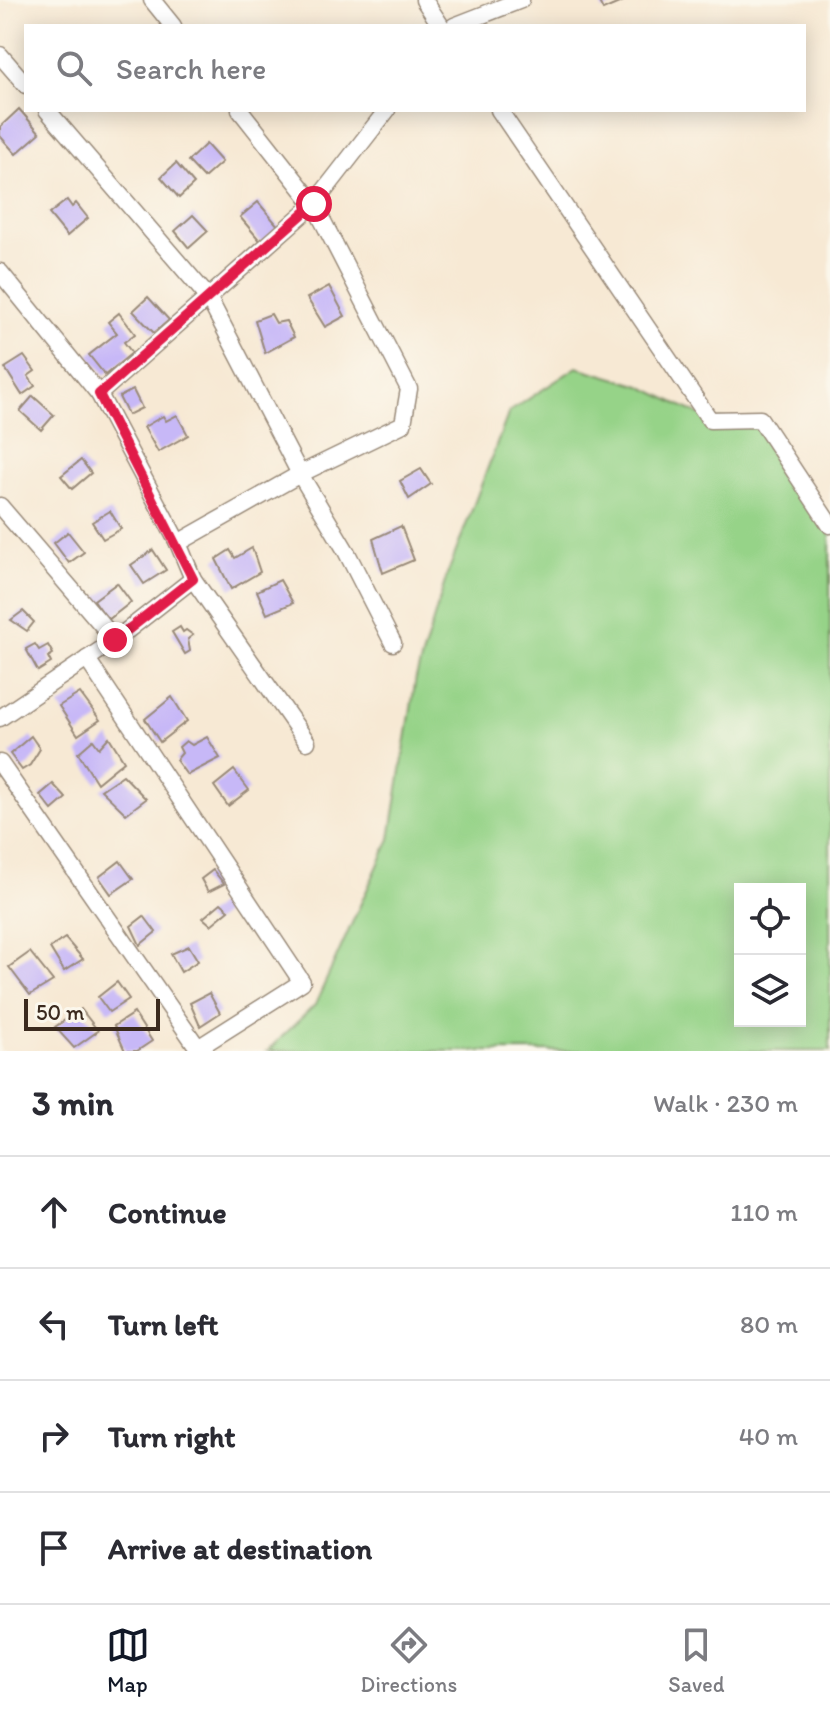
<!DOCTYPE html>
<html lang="en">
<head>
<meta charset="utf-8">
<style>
	:root { --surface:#fff; --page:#f7f7f7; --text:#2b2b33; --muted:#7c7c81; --line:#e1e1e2; --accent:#111827 }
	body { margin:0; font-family:Itim,sans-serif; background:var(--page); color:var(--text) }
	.controls { position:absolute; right:24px; bottom:24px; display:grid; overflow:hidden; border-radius:0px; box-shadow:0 4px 20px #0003 }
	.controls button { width:72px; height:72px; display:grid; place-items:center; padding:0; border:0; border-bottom:2px solid var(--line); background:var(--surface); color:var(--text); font:40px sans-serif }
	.scale { position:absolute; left:24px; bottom:20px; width:136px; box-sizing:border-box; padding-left:8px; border:4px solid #3b2a1e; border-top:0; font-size:22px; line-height:28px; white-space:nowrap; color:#3b2a1e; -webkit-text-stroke:6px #fbf7ec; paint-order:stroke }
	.stop { position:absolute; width:24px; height:24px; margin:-18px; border:6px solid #e11d48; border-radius:50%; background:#fff }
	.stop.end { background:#e11d48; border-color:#fff; box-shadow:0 2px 8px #0008 }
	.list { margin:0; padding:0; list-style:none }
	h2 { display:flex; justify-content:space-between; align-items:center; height:104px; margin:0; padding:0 32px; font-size:34px }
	h2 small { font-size:26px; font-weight:400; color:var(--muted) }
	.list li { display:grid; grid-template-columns:52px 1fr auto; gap:24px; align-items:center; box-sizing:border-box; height:112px; padding:0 32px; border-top:2px solid var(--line) }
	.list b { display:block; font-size:30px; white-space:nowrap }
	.list em { font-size:26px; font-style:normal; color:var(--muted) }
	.icon { flex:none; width:44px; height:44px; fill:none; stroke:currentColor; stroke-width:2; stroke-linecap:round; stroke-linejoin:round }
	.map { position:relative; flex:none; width:830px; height:1051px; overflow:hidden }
	.search { position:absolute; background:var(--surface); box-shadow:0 4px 20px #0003; left:24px; right:24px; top:24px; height:88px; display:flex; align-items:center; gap:20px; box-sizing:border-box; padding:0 28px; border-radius:0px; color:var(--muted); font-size:30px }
	.sheet { height:552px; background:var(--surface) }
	nav { display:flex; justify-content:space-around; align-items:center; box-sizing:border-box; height:112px; border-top:2px solid var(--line); background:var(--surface); font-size:22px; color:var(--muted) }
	nav a { display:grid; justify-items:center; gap:4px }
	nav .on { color:var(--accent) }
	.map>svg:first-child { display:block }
	.green { fill:#96d388; stroke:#687e53; stroke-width:2; fill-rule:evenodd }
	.building { fill:#c7b8f7 }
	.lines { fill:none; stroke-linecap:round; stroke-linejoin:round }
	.street-casing { stroke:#998a79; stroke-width:19 }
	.street { stroke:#fff; stroke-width:16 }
	.route { stroke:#e11d48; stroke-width:10 }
</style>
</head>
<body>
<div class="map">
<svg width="830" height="1051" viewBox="0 0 830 1051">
	<rect width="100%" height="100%" fill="#fbf7ec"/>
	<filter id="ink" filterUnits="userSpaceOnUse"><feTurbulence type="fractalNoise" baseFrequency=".0125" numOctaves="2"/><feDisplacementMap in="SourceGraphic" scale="16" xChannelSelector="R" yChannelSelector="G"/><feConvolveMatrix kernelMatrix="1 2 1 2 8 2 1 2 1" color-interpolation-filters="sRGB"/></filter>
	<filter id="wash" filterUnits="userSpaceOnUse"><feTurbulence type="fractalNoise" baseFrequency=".006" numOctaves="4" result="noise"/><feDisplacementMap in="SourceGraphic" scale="32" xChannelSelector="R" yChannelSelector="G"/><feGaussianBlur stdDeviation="1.8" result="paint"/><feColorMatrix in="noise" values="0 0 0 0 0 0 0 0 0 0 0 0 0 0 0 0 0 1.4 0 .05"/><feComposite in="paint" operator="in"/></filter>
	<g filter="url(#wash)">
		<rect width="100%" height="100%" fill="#f7e9d4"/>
		<path class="green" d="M577,367l64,19 69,34 50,-1 70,106v526h-563l48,-46 75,-166 26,-162 31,-102 62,-163zM740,889h60v132h-60z"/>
		<g id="blocks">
			<g class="building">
				<polygon points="598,0 626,0 603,10"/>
				<polygon points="19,109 40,133 16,154 0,136 0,127"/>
				<polygon points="206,144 222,162 204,178 188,161"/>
				<polygon points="176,163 194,184 179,198 161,177"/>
				<polygon points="67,200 72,207 76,203 88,218 67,236 49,214"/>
				<polygon points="258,202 279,227 262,243 240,217"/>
				<polygon points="193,215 208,231 189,248 175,231"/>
				<polygon points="329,286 345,316 325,327 307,298"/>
				<polygon points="148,297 169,320 154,333 133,311"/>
				<polygon points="119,313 135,334 124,342 132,353 105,375 89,355 117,333 108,322"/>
				<polygon points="271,314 276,323 286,321 294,337 265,353 255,320"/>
				<polygon points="24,356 35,371 28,376 35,386 22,395 5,368"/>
				<polygon points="133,390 142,408 128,415 119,397"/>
				<polygon points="33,396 54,415 41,430 20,411"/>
				<polygon points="177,415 188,435 158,452 144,427 163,416 166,421"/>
				<polygon points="81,460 91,473 72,489 61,476"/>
				<polygon points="421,469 431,484 409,499 400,481"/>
				<polygon points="110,511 121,529 103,539 92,522"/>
				<polygon points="401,526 414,560 383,573 373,539"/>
				<polygon points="68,532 84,552 69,563 54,543"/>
				<polygon points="252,548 260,572 231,589 216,559 230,550 235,558"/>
				<polygon points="153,550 166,570 144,584 131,565"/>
				<polygon points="280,580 293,603 267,614 257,591"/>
				<polygon points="117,583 131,602 108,620 94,600"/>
				<polygon points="23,611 34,622 27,631 11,620"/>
				<polygon points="180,627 183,632 186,630 193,635 188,639 190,651 185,654 172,632"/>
				<polygon points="35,644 39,650 48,645 53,654 48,657 51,663 38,671 26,649"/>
				<polygon points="80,693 100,720 78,735 59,706"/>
				<polygon points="172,697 187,721 160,742 145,719"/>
				<polygon points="31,736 40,749 30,765 22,770 10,754"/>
				<polygon points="109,737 124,761 97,783 78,753 93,740 99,748"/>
				<polygon points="207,737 220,758 187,775 176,760 182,753 179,747 186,741 192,745"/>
				<polygon points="234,770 249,790 228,806 214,786"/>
				<polygon points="123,775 146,799 126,814 101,790"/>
				<polygon points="53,784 66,798 52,810 40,795"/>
				<polygon points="120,861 133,879 111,894 99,877"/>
				<polygon points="213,870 224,884 208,892 201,879"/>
				<polygon points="221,903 229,910 211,925 203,918"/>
				<polygon points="144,916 156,932 140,945 131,926"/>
				<polygon points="65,938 83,959 64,971 50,948"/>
				<polygon points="189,946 198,961 181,972 171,954"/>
				<polygon points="30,952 53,981 30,995 9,967"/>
				<polygon points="117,982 129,999 109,1012 98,997"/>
				<polygon points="209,993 220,1013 200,1026 190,1003"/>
				<polygon points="81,1009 98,1031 74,1048 55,1027"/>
				<polygon points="134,1013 152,1041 137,1051 125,1051 114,1026"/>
			</g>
		</g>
	</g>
	<g filter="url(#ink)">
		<use href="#blocks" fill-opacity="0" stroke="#998a79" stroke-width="2"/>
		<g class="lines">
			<g class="street-casing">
				<g id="street">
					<polyline points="152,0 173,26"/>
					<polyline points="424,0 441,26"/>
					<polyline points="454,26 521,0"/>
					<polyline points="0,55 26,85"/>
					<polyline points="47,110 208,297 300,474 403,424 409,389 314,204 387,110"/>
					<polyline points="499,110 710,420 760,419 830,525"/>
					<polyline points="0,272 99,394 178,543 300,474 346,551 393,643"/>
					<polyline points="99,394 314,204 240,110"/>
					<polyline points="0,506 115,640"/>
					<polyline points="178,543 193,579 307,742"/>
					<polyline points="0,718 115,640 193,579"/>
					<polyline points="0,763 198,1048 302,982 87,659"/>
				</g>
			</g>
			<use href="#street" class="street"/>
		</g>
	</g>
	<g class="lines" filter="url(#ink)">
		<polyline class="route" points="115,640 193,579 99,394 314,204"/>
	</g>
</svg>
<div class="controls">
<button><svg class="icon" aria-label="locate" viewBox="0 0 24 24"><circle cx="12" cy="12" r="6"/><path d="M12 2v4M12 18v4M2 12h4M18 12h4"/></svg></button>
<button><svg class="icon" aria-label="layers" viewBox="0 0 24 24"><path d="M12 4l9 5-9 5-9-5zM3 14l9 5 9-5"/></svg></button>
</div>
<div class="scale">50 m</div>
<div class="stop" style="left:314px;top:204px"></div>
<div class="stop end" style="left:115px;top:640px"></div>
<div class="search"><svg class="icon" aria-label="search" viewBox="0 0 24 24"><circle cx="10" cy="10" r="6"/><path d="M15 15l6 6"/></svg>Search here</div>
</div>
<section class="sheet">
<h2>3 min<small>Walk · 230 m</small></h2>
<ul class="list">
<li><svg class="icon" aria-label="ahead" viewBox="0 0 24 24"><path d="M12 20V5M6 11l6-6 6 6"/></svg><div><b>Continue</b></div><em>110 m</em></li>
<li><svg class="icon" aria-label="left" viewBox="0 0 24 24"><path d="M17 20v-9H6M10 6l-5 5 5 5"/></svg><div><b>Turn left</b></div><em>80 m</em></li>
<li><svg class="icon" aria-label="right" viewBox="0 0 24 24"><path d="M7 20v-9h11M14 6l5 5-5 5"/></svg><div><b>Turn right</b></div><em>40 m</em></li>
<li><svg class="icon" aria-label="arrive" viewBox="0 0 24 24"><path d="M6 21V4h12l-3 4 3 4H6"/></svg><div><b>Arrive at destination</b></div></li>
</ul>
</section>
<nav>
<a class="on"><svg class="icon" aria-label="map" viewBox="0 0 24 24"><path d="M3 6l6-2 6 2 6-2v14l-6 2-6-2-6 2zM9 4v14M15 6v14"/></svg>Map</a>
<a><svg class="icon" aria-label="directions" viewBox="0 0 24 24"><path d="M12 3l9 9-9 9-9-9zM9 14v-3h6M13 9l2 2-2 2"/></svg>Directions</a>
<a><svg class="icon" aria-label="saved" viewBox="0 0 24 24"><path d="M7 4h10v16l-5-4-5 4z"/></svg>Saved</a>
</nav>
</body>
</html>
